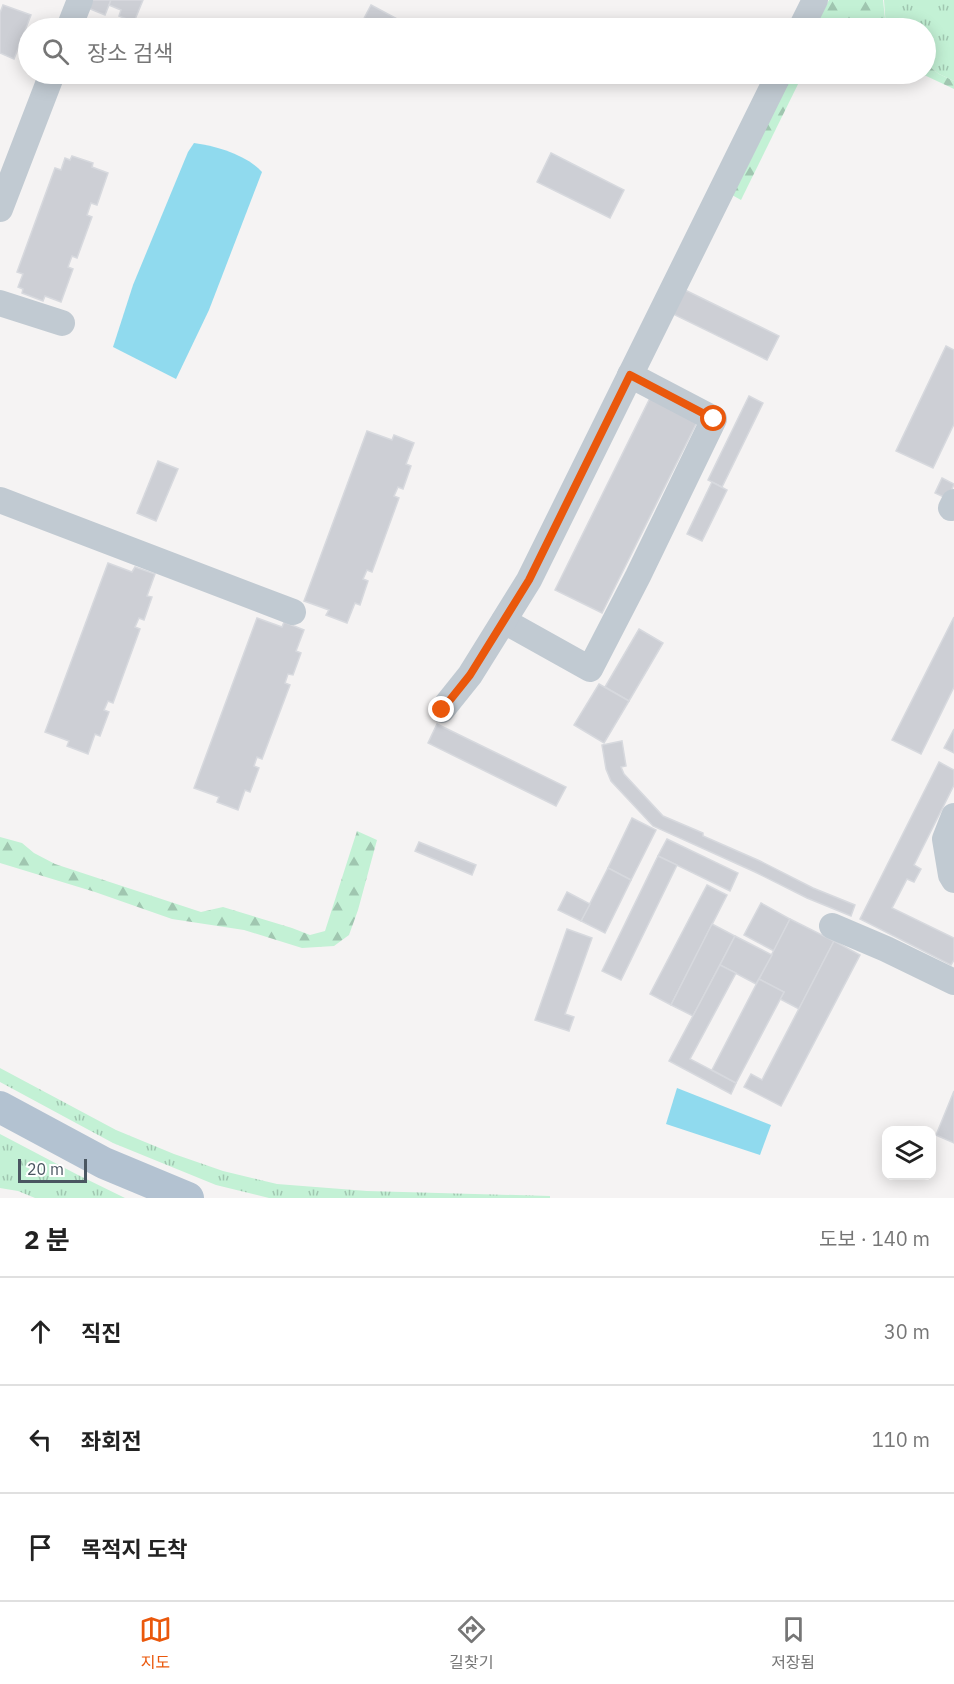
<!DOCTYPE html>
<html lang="ko">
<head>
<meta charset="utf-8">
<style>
	:root { --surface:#fff; --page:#f6f6f6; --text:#222; --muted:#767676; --line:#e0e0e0; --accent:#ea580c }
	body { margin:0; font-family:"IBM Plex Sans","Noto Sans KR",sans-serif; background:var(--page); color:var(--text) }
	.controls { position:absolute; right:18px; bottom:18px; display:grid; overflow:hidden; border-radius:12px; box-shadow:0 3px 15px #0003 }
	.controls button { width:54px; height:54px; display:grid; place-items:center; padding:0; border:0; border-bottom:2px solid var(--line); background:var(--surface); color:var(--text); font:30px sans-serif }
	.scale { position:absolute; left:18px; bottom:15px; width:69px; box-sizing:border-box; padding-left:6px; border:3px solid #4a5661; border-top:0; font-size:16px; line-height:21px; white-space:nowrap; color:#4a5661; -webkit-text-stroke:4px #fff; paint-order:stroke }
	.stop { position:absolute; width:18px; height:18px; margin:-14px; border:4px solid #ea580c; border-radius:50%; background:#fff }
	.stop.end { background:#ea580c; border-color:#fff; box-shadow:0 2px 6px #0008 }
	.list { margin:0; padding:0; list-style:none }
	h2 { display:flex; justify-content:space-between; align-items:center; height:78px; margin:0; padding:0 24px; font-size:26px }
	h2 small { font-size:20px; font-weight:400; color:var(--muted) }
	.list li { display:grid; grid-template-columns:39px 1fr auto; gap:18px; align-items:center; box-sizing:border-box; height:108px; padding:0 24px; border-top:2px solid var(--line) }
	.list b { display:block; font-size:22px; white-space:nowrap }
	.list em { font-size:20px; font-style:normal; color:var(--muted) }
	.icon { flex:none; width:33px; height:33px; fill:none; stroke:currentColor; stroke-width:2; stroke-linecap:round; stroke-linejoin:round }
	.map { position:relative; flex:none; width:954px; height:1198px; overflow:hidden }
	.search { position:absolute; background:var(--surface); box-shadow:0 3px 15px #0003; left:18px; right:18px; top:18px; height:66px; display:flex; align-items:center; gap:15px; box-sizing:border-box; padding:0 21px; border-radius:33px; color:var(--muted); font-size:22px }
	.sheet { height:402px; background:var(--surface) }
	nav { display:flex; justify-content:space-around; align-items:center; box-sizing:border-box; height:84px; border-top:2px solid var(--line); background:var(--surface); font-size:16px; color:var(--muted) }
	nav a { display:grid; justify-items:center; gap:3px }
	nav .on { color:var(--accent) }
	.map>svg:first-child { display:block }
	.grass { fill:url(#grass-tufts) }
	.forest { fill:url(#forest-firs) }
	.water { fill:#90daee }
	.building { fill:#cdcfd5; stroke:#d7d9de; stroke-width:1.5 }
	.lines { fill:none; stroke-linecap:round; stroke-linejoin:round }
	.minor { stroke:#c1cad2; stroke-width:26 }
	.major { stroke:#b3c2d1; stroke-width:32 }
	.route { stroke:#ea580c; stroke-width:8 }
</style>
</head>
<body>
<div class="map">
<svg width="954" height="1198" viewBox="0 0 954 1198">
	<defs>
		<pattern id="grass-tufts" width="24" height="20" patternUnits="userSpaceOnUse" patternTransform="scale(1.5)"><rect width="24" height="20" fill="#c3f1d5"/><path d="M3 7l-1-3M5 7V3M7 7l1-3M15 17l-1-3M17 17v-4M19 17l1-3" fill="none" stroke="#a0c6b0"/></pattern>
		<pattern id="forest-firs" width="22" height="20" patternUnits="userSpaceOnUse" patternTransform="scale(1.5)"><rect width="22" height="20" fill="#c3f1d5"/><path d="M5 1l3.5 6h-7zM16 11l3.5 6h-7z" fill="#a0c6b0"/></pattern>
	</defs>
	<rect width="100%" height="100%" fill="#f5f3f3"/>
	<g class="grass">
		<polygon points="884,0 954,0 954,81 939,74 926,64 926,28 886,28"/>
		<polygon points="0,1068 116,1130 174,1154 223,1171 277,1184 367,1191 550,1196 550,1198 269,1198 216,1185 113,1143 0,1082"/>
		<polygon points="0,1134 78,1175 125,1198 35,1198 18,1191 0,1188"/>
	</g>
	<g class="forest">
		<polygon points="829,0 883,0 886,28 846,28 830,19 826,28 814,28"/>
		<polygon points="926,64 939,74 954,81 954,89 922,74 926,74"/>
		<polygon points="792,74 803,74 741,200 732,195"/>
		<polygon points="357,831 377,840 358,910 349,935 334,946 302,948 244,930 172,919 95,892 0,863 0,837 22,843 34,853 55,864 201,912 223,907 292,928 310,935 325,931"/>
	</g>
	<g class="water">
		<path d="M194,143c22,3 53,12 68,29l-53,138 -33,69 -63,-32 20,-62 55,-133z"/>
		<polygon points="677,1088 771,1125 760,1155 666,1124"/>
	</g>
	<g class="building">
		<polygon points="91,0 111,0 105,15 88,8"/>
		<polygon points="111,0 143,0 134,22 119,16 121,10 109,5"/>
		<polygon points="3,5 31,15 14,59 0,53 0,13"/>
		<polygon points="371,5 403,22 400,28 359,28"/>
		<polygon points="361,74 375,74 372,79"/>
		<polygon points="551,153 624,190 610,218 537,182"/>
		<polygon points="72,156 93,163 92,167 108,173 97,205 91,203 87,215 92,217 77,258 72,256 68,267 73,269 61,302 45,296 43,301 22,293 23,289 18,287 23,274 17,272 55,168 61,170 65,158 70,160"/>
		<polygon points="685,290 779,336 767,360 673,314"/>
		<polygon points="946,346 954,350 954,424 933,468 896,451"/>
		<polygon points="652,394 699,418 602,613 555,590"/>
		<polygon points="749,396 763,403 722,487 708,480"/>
		<polygon points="367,431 392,440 394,435 414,443 406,464 411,466 403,489 398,487 394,496 399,498 372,572 367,570 363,579 368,581 360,605 355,603 347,623 326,615 329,610 304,601"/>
		<polygon points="158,461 178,469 156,521 137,513"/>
		<polygon points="942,478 954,484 948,499 935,493"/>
		<polygon points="712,482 727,490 702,541 687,534"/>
		<polygon points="108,563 132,572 135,567 155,574 147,596 152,597 144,620 139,618 135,627 140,629 113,703 108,701 104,710 109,712 100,736 95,734 88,754 67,746 69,741 45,732"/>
		<polygon points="954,617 954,687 921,754 892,740"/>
		<polygon points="257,618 282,627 284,622 304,630 296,651 301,653 293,675 288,674 285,683 290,685 262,759 257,757 254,766 259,768 250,792 245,790 238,810 217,802 219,797 194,788"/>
		<polygon points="639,629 663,643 629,701 605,687"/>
		<polygon points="599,684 629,701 604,743 574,725"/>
		<polygon points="437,724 566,787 556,806 428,743"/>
		<polygon points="954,729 954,753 944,748"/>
		<polygon points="622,741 626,766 621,767 624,774 663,816 703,833 703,836 760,861 813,888 855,905 851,916 807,898 755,872 653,826 611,781 606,769 602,745"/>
		<polygon points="939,762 954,770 954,785 914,865 921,869 914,882 907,879 892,908 954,938 954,960 951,965 860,919"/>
		<polygon points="632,818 656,830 631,880 608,868"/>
		<polygon points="667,839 738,873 730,891 658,856"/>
		<polygon points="419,842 476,865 472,875 415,851"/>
		<polygon points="658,856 677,865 621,980 602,971"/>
		<polygon points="608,868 631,880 605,933 581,921"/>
		<polygon points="707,885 727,895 671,1005 650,994"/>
		<polygon points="567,892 590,904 581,921 558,910"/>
		<polygon points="761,903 790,919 774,951 744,935"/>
		<polygon points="790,919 834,941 799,1009 780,999 784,992 759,979"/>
		<polygon points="712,924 735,936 693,1016 671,1005"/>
		<polygon points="567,929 592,938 565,1014 574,1017 569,1031 535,1020"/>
		<polygon points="735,936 772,955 756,984 720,965"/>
		<polygon points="834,941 860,955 781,1106 744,1087 751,1074 762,1080"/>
		<polygon points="720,965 736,973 690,1059 736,1083 731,1094 669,1061"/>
		<polygon points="759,979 784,992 736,1083 712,1070"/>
		<polygon points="954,1091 954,1143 936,1135"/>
	</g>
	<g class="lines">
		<g class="minor">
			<polyline points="69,28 80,0"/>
			<polyline points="801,28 815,0"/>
			<polyline points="0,209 52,74"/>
			<polyline points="0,303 62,323"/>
			<polyline points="0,500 293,612"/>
			<polyline points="951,508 954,502"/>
			<polyline points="504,621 590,669 638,576 714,419 630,375"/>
			<polyline points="442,710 470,675 529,580 779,74"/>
			<polyline points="954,816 945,839 951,875 954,880"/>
			<polyline points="832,926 886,949 954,982"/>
		</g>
		<polyline class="major" points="0,1107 104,1163 188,1198"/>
	</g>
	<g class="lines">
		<polyline class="route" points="442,710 470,675 529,580 630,375 714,419"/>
	</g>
</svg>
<div class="controls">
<button><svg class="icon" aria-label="layers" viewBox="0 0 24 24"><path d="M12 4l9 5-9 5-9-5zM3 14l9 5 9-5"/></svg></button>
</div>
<div class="scale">20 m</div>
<div class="stop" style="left:714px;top:419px"></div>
<div class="stop end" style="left:442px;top:710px"></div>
<div class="search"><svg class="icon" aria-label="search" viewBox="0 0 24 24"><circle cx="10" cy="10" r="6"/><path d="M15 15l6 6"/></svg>장소 검색</div>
</div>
<section class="sheet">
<h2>2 분<small>도보 · 140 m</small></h2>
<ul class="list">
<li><svg class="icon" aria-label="ahead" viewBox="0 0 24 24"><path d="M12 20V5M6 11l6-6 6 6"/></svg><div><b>직진</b></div><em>30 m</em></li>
<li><svg class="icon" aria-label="left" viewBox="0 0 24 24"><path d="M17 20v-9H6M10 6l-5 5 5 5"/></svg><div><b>좌회전</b></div><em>110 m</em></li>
<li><svg class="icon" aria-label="arrive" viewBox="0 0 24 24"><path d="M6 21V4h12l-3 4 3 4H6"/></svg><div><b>목적지 도착</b></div></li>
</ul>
</section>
<nav>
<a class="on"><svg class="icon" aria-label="map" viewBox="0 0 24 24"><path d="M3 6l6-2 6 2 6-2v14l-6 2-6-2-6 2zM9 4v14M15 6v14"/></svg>지도</a>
<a><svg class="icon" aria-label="directions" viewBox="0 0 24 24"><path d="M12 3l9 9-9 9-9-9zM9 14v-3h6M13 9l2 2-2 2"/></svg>길찾기</a>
<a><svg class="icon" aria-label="saved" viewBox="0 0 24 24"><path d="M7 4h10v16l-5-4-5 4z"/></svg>저장됨</a>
</nav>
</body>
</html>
